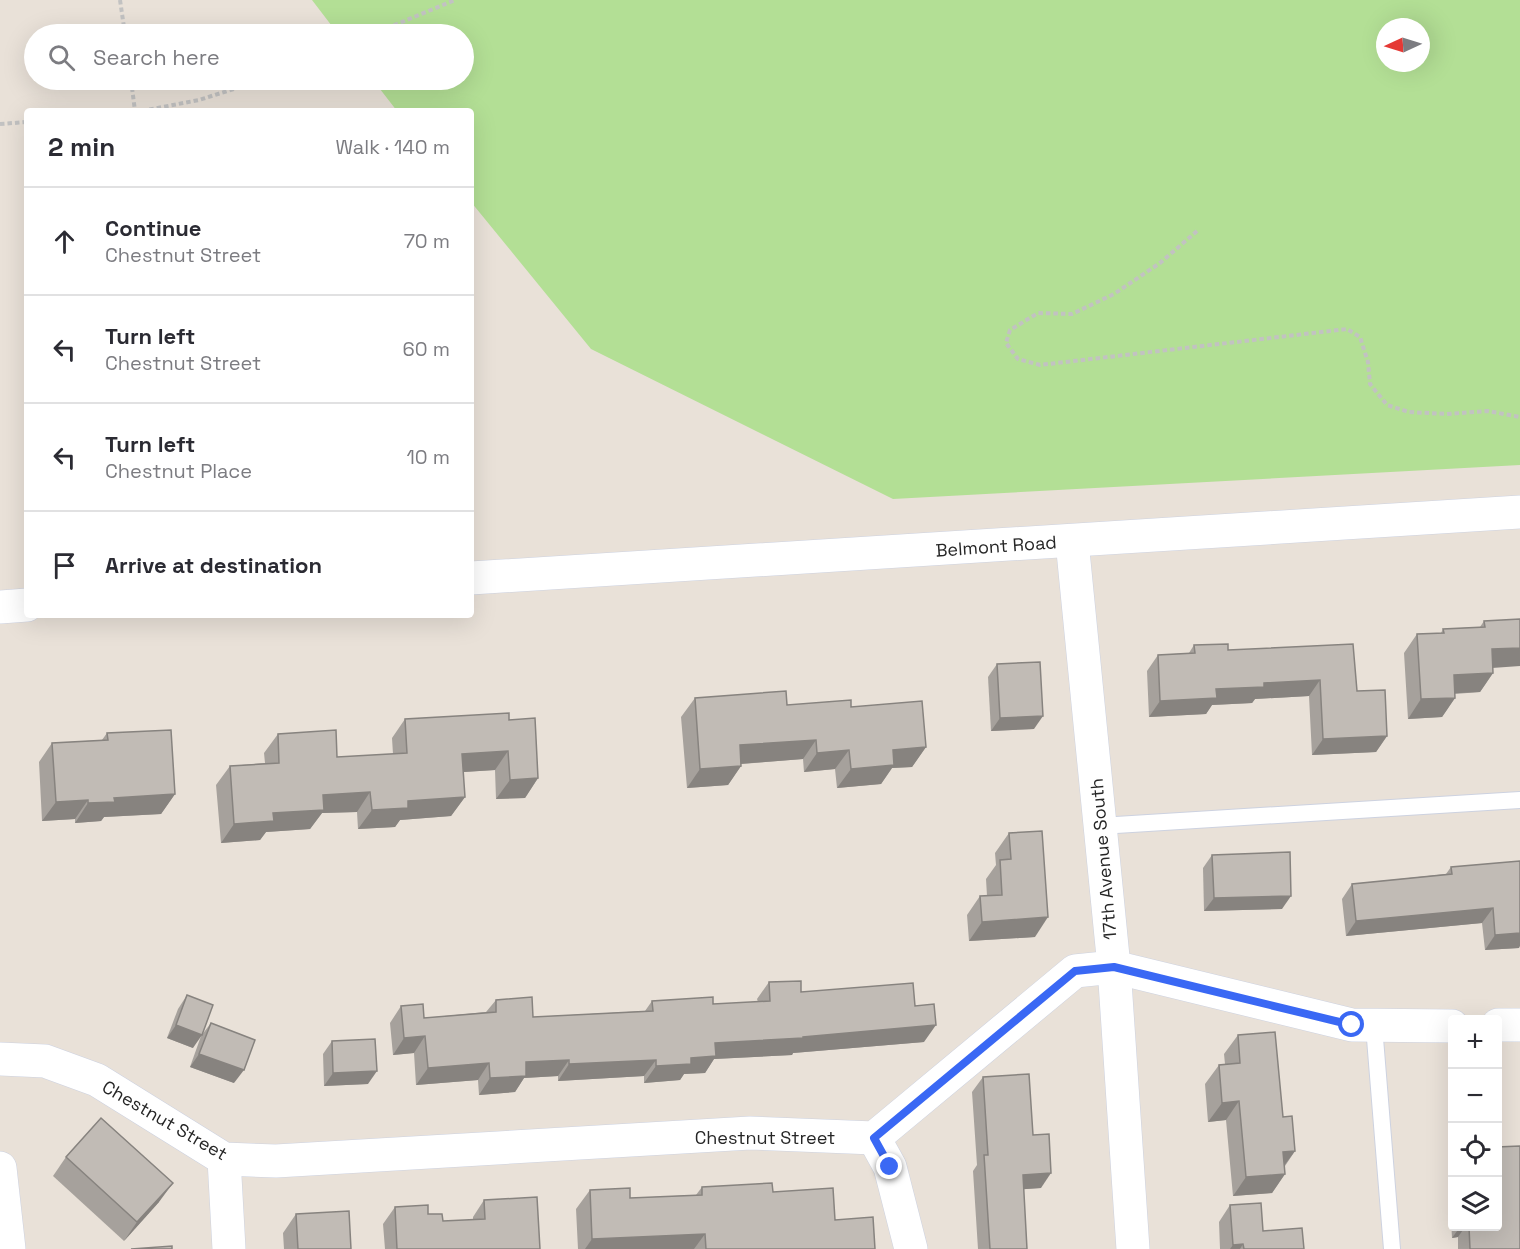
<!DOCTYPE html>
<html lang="en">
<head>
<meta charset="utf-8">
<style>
	:root { --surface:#fff; --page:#f7f7f7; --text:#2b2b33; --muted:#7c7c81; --line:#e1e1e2 }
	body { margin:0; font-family:"Space Grotesk",sans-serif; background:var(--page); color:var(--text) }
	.controls { position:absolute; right:18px; bottom:18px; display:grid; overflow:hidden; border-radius:6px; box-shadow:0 6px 24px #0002 }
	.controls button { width:54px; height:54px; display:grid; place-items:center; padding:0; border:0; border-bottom:2px solid var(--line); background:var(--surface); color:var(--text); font:30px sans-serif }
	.compass { position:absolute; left:1376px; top:18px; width:54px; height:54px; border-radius:50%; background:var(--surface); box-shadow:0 6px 24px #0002; rotate:266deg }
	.stop { position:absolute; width:18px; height:18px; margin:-14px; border:4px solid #3a68f4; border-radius:50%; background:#fff }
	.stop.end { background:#3a68f4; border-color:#fff; box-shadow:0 2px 6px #0008 }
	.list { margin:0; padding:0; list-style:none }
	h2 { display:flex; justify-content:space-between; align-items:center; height:78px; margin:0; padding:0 24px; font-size:26px }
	h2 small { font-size:20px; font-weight:400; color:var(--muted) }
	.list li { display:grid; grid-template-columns:39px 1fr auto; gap:18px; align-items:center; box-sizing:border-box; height:108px; padding:0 24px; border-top:2px solid var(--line) }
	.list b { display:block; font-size:22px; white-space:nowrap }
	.list p { margin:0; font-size:20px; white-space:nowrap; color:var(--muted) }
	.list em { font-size:20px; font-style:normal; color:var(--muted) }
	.icon { flex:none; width:33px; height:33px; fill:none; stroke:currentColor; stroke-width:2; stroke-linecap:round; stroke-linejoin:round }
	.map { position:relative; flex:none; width:1520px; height:1249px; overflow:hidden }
	.search { position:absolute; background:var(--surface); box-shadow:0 6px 24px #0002; left:24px; top:24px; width:450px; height:66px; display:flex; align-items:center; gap:15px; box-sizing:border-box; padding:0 21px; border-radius:33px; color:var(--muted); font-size:22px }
	.panel { position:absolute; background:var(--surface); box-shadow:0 6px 24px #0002; left:24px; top:108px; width:450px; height:510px; border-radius:6px }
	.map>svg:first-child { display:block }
	.green { fill:#b3df95; fill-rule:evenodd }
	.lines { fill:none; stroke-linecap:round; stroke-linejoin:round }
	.lane-casing { stroke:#cdd2e0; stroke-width:18 }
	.street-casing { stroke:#cdd2e0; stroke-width:34 }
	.secondary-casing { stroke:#cdd2e0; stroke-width:34 }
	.path { stroke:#c2c2c2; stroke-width:4; stroke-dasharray:4.5 3; stroke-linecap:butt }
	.lane { stroke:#fff; stroke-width:16 }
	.street { stroke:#fff; stroke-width:33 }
	.secondary { stroke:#fff; stroke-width:33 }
	.wall { fill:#a6a19c }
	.shaded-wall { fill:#87837f }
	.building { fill:#c1bbb5; stroke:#87837f; stroke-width:1.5 }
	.route { stroke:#3a68f4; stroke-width:8 }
	.labels { text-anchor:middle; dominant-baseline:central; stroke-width:4.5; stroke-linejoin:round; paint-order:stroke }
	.street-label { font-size:18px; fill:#262626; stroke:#fff }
</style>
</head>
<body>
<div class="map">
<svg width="1520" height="1249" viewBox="0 0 1520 1249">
	<rect width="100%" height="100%" fill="#e9e1d8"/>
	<path class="green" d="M312,0h1208v465l-627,34 -302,-150 -120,-147v-91h-74l-24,-31h91v-46h-126zM1385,27h36v36h-36z"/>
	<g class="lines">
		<g class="lane-casing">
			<g id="lane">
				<polyline points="1100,826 1520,800"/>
				<polyline points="1374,1026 1392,1249"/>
			</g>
		</g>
		<g class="street-casing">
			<g id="street">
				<polyline points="1498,1025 1520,1025"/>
				<polyline points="0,1059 45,1061 97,1080 224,1159 276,1161 750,1133 874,1138 1075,971 1114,967 1352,1025 1452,1026"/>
				<polyline points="874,1138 890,1167 911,1249"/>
				<polyline points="224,1159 229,1249"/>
				<polyline points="0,1168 9,1249"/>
			</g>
		</g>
		<g class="secondary-casing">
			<g id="secondary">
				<polyline points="1072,541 1114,967 1133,1249"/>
				<polyline points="471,578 1520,512"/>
				<polyline points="0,607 27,605"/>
			</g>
		</g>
		<g class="path">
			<polyline points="120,0 125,34"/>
			<polyline points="373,34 455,0"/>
			<polyline points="131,80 135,111"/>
			<polyline points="142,111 199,100 262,80"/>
			<polyline points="0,124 27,122"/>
			<polyline points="1197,231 1160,263 1114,294 1072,314 1038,313 1010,330 1006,343 1018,359 1040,365 1347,329 1360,337 1368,362 1370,384 1387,405 1409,412 1447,414 1488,411 1520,417"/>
		</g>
		<use href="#lane" class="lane"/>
		<use href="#street" class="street"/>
		<use href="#secondary" class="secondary"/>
	</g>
	<g class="wall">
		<polygon points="1484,621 1493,673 1480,692 1455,694 1455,698 1442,717 1408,719 1404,653 1417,634 1441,633 1443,629 1480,627"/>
		<polygon points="1194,645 1228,650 1357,691 1387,736 1376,752 1312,755 1309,696 1255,699 1252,703 1212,705 1206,714 1149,717 1147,671 1158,655 1189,653"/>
		<polygon points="997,664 1034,729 991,731 988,677"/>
		<polygon points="695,698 787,705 851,707 926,747 912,767 892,768 881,784 837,788 835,769 804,772 803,759 741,764 741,766 728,785 687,788 681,717"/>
		<polygon points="405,719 509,720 538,778 525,798 496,799 495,770 463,772 465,797 451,816 400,820 395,827 358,829 357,812 322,813 310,829 266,832 260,840 221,843 216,785 230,766 265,763 264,753 278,734 337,757 393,754 392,738"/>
		<polygon points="107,733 175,794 161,814 104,817 101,821 75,823 75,819 42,821 39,762 52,743 102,740"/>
		<polygon points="1009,833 1035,937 969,941 967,915 980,896 987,896 986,879 996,865 995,853"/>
		<polygon points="1212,855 1282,909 1204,911 1203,868"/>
		<polygon points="1520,861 1519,948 1485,950 1482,923 1346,936 1342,899 1352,884 1446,874 1451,867"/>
		<polygon points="769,982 801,992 915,1006 924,1042 793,1053 792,1055 714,1059 705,1073 684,1074 680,1080 644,1083 644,1076 558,1081 558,1076 524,1078 515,1092 479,1095 478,1080 416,1085 414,1053 393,1055 390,1023 401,1006 424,1018 486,1012 496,1000 533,1017 645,1011 652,1001 713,1004 758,1002 757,999"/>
		<polygon points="187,995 193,1048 167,1038 178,1009"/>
		<polygon points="211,1023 234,1083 190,1067 201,1036"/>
		<polygon points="1238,1035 1283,1117 1295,1151 1285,1166 1285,1174 1272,1193 1233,1196 1226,1120 1208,1122 1205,1084 1219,1065 1225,1064 1224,1054"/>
		<polygon points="332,1041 368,1084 324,1086 323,1054"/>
		<polygon points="983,1077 1033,1135 1041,1188 1023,1189 1027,1249 978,1249 973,1171 977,1165 972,1092"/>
		<polygon points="66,1157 159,1202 124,1241 53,1176"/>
		<polygon points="702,1187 773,1192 835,1220 875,1249 578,1249 576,1209 590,1190 630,1198 696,1195"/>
		<polygon points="1452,1197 1452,1227 1497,1227 1520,1249 1458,1249 1458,1237 1452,1238 1450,1201"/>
		<polygon points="484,1200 540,1249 385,1249 383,1224 395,1207 428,1214 443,1221 473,1220 473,1217"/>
		<polygon points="1230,1205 1263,1231 1304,1249 1220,1249 1219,1222"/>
		<polygon points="296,1214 351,1249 284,1249 283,1233"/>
	</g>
	<g class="shaded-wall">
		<polygon points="1520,648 1520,666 1478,669 1492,649"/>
		<polygon points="1493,673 1480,692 1440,694 1454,675"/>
		<polygon points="1320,680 1309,696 1255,699 1252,703 1212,705 1206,714 1149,717 1160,701 1216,689 1264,683"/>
		<polygon points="1455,698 1442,717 1408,719 1421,699"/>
		<polygon points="1043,716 1034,729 991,731 1000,718"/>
		<polygon points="1387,736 1376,752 1312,755 1323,739"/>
		<polygon points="816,740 803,759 727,765 740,745"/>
		<polygon points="926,747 912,767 892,768 881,784 837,788 851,769 893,750"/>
		<polygon points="849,750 835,769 804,772 817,753"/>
		<polygon points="508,751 495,770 448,773 462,754"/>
		<polygon points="741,766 728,785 687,788 700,769"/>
		<polygon points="538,778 525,798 496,799 510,780"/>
		<polygon points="370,792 357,812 322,813 310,829 266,832 260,840 221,843 234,824 273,813 323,795"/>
		<polygon points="175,794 161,814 104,817 101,821 75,823 88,803 114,798"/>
		<polygon points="465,797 451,816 400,820 395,827 358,829 372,810 408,801"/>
		<polygon points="88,800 75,819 42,821 56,802"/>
		<polygon points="1291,896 1282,909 1204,911 1214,898"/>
		<polygon points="1493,908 1482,923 1346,936 1356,921"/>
		<polygon points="1048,917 1035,937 969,941 982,922"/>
		<polygon points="1520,933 1520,946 1519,948 1485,950 1495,935"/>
		<polygon points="176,1025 202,1035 193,1048 167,1038"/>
		<polygon points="936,1025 924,1042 793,1053 792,1055 714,1059 705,1073 684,1074 680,1080 644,1083 656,1066 691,1058 715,1043 803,1037"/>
		<polygon points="425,1036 414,1053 393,1055 404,1038"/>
		<polygon points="199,1054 244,1070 234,1083 190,1067"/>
		<polygon points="569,1060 558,1076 524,1078 515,1092 479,1095 490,1078 526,1062"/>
		<polygon points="656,1060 644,1076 558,1081 569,1064"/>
		<polygon points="489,1063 478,1080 416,1085 428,1068"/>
		<polygon points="377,1071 368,1084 324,1086 333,1073"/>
		<polygon points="1239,1101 1226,1120 1208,1122 1222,1103"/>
		<polygon points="1295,1151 1281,1170 1283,1152"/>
		<polygon points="1051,1173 1041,1188 1012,1190 1023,1175"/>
		<polygon points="1285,1174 1272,1193 1233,1196 1246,1177"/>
		<polygon points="173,1183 159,1202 124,1241 137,1222"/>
		<polygon points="1460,1227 1465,1227 1458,1237 1452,1238"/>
		<polygon points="705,1234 694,1249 585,1249 592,1239"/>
		<polygon points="1243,1244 1240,1249 1230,1249 1233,1245"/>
	</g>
	<g class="building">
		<polygon points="1520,619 1520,648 1492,649 1493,673 1454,675 1455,698 1421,699 1417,634 1444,633 1443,629 1485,627 1484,621"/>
		<polygon points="1228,644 1228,650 1353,644 1357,691 1385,690 1387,736 1323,739 1320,680 1264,683 1264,687 1216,689 1217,698 1160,701 1158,655 1195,653 1194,645"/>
		<polygon points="1040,662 1043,716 1000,718 997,664"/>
		<polygon points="786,691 787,705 851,700 851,707 922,701 926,747 893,750 894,765 851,769 849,750 817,753 816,740 740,745 741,766 700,769 695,698"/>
		<polygon points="509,713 509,720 535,718 538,778 510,780 508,751 462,754 465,797 408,801 408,808 372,810 370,792 323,795 324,810 273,813 274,821 234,824 230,766 279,763 278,734 336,730 337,757 407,753 405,719"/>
		<polygon points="171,730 175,794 114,798 115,802 88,803 88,800 56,802 52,743 108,740 107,733"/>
		<polygon points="1042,831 1048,917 982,922 980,896 1002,895 1000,860 1011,859 1009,833"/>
		<polygon points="1290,852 1291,896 1214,898 1212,855"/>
		<polygon points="1520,861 1520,933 1495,935 1493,908 1356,921 1352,884 1452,874 1451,867"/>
		<polygon points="801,981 801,992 913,983 915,1006 934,1004 936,1025 803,1037 803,1038 715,1043 716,1056 691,1058 691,1064 656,1066 656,1060 569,1064 569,1060 526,1062 526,1076 490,1078 489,1063 428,1068 425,1036 404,1038 401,1006 423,1004 424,1018 496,1012 496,1000 532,997 533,1017 653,1011 652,1001 713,997 713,1004 770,1001 769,982"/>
		<polygon points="187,995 213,1005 202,1035 176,1025"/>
		<polygon points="211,1023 255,1040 244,1070 199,1054"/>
		<polygon points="1275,1032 1283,1117 1292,1116 1295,1151 1283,1152 1285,1174 1246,1177 1239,1101 1222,1103 1219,1065 1240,1063 1238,1035"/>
		<polygon points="375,1039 377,1071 333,1073 332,1041"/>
		<polygon points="1029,1074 1033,1135 1049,1134 1051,1173 1023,1175 1027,1249 990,1249 984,1155 988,1155 983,1077"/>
		<polygon points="101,1118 173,1183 137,1222 66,1157"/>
		<polygon points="1520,1146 1520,1249 1470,1249 1469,1227 1497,1227 1497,1147"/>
		<polygon points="772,1183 773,1192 833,1188 835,1220 873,1217 875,1249 706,1249 705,1234 592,1239 590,1190 630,1188 630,1198 702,1195 702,1187"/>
		<polygon points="537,1197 540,1249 397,1249 395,1207 428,1205 428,1214 442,1214 443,1221 485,1219 484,1200"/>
		<polygon points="1261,1203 1263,1231 1302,1228 1304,1249 1244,1249 1243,1244 1233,1245 1230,1205"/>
		<polygon points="349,1211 351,1249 298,1249 296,1214"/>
		<polygon points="172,1246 172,1249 131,1249"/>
	</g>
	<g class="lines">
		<polyline class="route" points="890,1167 874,1138 1075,971 1114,967 1352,1025"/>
	</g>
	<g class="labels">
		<g class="street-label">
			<text transform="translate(996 546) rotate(-4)">Belmont Road</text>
			<text transform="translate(1103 859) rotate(-95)">17th Avenue South</text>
			<text transform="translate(165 1120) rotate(30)">Chestnut Street</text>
			<text x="765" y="1137">Chestnut Street</text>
		</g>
	</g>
</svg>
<div class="controls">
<button>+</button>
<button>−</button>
<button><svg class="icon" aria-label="locate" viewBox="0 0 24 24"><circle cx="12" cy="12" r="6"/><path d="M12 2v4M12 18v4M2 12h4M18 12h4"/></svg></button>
<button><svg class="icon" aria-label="layers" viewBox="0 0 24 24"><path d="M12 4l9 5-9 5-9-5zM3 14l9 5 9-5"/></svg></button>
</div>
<svg class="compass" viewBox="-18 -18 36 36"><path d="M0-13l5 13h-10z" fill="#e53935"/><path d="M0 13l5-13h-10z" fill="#7c7c81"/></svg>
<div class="stop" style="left:1352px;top:1025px"></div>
<div class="stop end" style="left:890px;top:1167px"></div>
<div class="search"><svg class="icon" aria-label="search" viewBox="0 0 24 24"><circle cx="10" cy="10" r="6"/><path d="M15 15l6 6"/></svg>Search here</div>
<section class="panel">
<h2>2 min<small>Walk · 140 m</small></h2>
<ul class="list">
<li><svg class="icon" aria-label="ahead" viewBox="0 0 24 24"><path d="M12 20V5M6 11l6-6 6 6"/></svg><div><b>Continue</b><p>Chestnut Street</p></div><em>70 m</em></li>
<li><svg class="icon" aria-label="left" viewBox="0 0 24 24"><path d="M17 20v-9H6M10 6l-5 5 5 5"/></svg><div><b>Turn left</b><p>Chestnut Street</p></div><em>60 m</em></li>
<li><svg class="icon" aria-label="left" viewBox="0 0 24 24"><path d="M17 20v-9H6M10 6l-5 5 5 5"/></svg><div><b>Turn left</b><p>Chestnut Place</p></div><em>10 m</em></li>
<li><svg class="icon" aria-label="arrive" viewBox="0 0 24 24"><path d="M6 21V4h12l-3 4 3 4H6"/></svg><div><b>Arrive at destination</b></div></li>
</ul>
</section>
</div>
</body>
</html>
